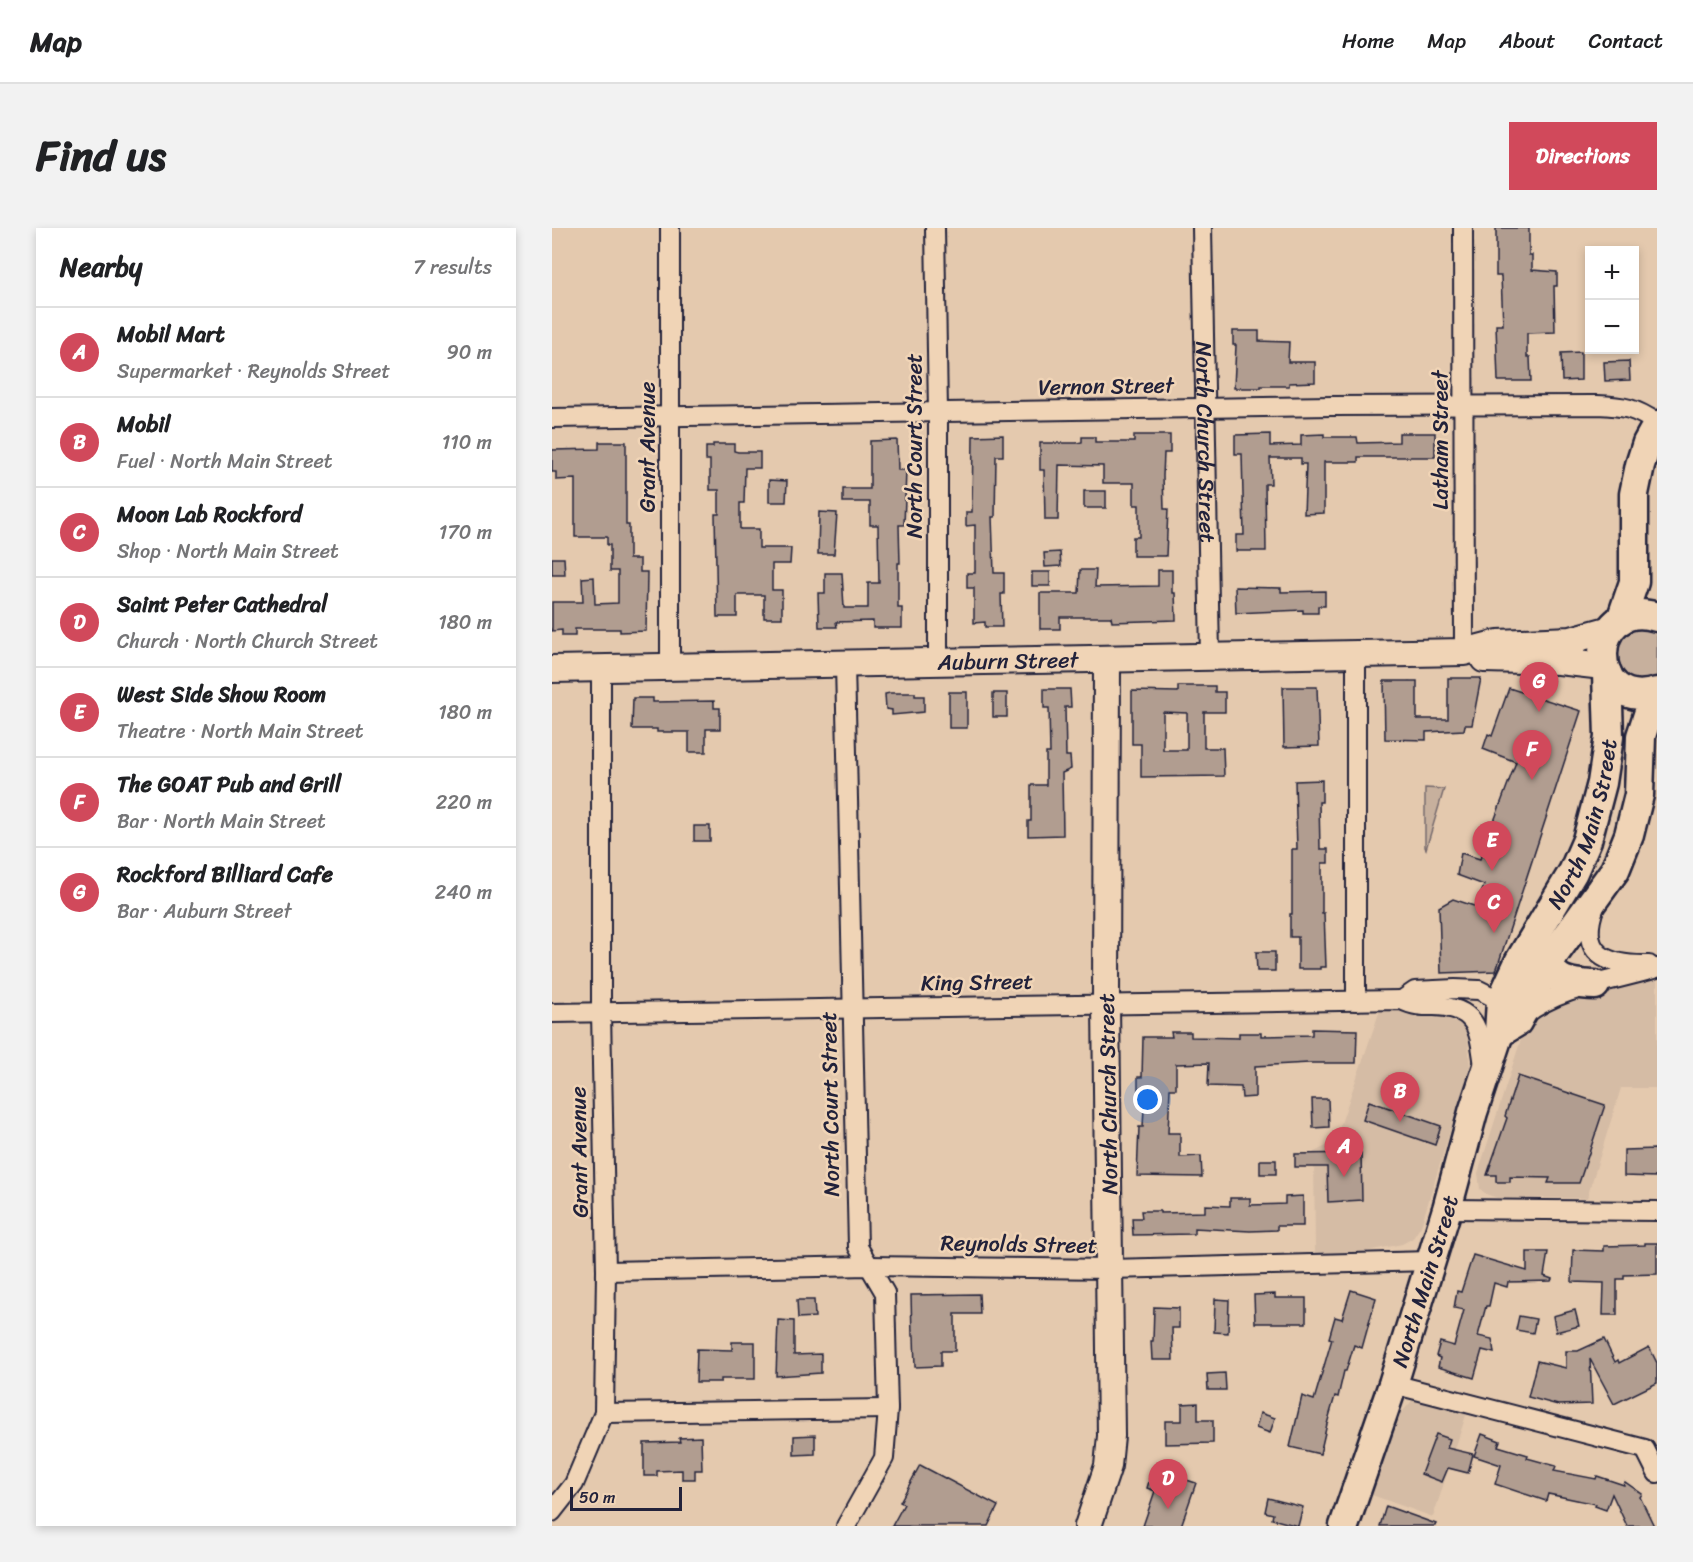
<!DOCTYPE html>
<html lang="en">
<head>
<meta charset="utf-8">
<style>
	:root { --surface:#fff; --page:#f2f2f2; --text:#202124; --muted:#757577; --line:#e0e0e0; --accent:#d1495b }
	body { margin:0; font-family:Sriracha,sans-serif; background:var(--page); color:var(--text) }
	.controls { position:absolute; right:18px; top:18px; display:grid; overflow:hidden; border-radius:0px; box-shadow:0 3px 9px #0003 }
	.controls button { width:54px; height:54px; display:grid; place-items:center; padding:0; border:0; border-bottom:2px solid var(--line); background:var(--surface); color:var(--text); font:30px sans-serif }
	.scale { position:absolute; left:18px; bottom:15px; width:112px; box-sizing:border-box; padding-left:6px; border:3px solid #22223b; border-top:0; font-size:16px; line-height:21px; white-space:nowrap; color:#22223b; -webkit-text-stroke:4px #f0d4b6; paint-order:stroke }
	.you { position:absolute; left:596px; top:872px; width:21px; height:21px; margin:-15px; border:4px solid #fff; border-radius:50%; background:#1a73e8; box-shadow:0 0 0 9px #1a73e833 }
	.badge { display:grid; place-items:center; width:39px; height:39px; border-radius:50%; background:var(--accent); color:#fff; font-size:20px; font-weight:700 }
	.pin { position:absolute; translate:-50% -50px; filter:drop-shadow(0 2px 3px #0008) }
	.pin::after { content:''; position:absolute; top:32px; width:21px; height:18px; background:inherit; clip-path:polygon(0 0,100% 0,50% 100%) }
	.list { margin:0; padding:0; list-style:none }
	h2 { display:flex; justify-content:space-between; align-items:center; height:78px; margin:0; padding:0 24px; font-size:26px }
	h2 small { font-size:20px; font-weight:400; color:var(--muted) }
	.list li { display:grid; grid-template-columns:39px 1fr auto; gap:18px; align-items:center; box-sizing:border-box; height:90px; padding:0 24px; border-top:2px solid var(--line) }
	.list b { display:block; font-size:22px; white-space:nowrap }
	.list p { margin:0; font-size:20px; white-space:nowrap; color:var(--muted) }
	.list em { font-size:20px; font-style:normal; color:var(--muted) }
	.map { position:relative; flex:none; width:1105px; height:1298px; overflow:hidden; border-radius:0px }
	header { display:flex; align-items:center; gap:36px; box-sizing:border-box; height:84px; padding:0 30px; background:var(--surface); border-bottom:2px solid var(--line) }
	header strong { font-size:28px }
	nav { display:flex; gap:33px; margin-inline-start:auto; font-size:21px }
	.intro { display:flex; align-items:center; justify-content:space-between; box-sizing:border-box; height:144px; padding:0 36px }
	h1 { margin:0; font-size:42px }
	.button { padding:15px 27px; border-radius:0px; background:var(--accent); color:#fff; font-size:21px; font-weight:700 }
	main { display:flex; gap:36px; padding:0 36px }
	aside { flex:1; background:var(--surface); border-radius:0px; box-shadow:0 3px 9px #0003 }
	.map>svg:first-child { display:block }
	.built { fill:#d5bca5 }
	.green { fill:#c7b09d; stroke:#74696c; stroke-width:1.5 }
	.building { fill:#b19d90; stroke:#22223b; stroke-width:1.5; fill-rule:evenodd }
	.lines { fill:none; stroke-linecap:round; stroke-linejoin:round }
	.street-casing { stroke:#22223b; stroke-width:22 }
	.secondary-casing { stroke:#22223b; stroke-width:30 }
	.primary-casing { stroke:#22223b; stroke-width:33 }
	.street { stroke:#f0d4b6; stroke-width:18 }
	.secondary { stroke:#f0d4b6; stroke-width:26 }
	.primary { stroke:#f0d4b6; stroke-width:28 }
	.labels { text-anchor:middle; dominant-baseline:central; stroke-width:5; stroke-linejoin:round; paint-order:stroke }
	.street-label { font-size:22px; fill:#22223b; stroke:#f0d4b6 }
</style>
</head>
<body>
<header>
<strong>Map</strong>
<nav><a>Home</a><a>Map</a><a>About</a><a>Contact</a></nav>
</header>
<div class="intro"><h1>Find us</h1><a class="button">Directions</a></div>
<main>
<aside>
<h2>Nearby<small>7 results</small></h2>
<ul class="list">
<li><span class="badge">A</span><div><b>Mobil Mart</b><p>Supermarket · Reynolds Street</p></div><em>90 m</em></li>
<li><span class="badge">B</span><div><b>Mobil</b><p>Fuel · North Main Street</p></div><em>110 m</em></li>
<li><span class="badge">C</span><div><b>Moon Lab Rockford</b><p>Shop · North Main Street</p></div><em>170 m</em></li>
<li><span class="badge">D</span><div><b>Saint Peter Cathedral</b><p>Church · North Church Street</p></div><em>180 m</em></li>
<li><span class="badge">E</span><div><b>West Side Show Room</b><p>Theatre · North Main Street</p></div><em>180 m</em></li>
<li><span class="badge">F</span><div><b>The GOAT Pub and Grill</b><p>Bar · North Main Street</p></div><em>220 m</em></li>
<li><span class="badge">G</span><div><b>Rockford Billiard Cafe</b><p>Bar · Auburn Street</p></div><em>240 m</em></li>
</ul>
</aside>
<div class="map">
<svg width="1105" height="1298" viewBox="0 0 1105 1298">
	<rect width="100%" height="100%" fill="#e4c9ae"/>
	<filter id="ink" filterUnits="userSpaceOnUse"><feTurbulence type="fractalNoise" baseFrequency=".0167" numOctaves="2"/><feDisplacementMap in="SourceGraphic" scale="12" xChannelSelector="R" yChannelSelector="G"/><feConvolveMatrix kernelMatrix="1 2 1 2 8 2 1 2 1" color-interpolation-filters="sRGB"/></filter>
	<g filter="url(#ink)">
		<g class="built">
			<polygon points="1105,746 1105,860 1069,860 1035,970 945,970 934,966 928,961 926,945 971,805 991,780"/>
			<polygon points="828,782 896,787 904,792 912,800 916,812 918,838 869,998 861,1010 850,1016 811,1024 763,1025 762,924 776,917 785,907"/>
			<polygon points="868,1171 915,1184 881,1289 820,1267 848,1186 860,1173"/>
		</g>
		<g class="green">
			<polygon points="1075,401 1105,401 1105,453 1071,451 1061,416"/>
			<polygon points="873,560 892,561 874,621 873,619"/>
		</g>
		<g class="building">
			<polygon points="944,0 977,0 977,27 980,27 980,42 1005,44 1005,58 1002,58 1003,104 975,105 975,129 978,129 979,153 946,153 944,97 951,97 949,48 944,48"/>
			<polygon points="681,103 707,103 707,113 737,114 736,134 763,134 763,154 737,155 737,158 709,158 709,160 682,160 684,117 681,117"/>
			<polygon points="1029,124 1029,152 1010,153 1009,125"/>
			<polygon points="1077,133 1078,152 1053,153 1052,134"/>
			<polygon points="847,205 883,205 883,229 806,229 806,234 772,234 772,285 752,286 754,236 749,236 749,230 718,230 719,256 713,256 714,323 684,323 684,307 692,307 690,226 683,226 683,207 718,206 718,218 749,217 749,207 772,206 772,209 805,209 806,215 847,214"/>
			<polygon points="451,207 451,228 444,228 443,289 440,289 442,345 452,345 452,366 449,366 450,399 433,399 433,394 422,395 422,360 415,360 415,345 423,345 423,297 414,298 414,284 420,284 421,208"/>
			<polygon points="582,207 618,207 618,225 612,225 611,248 612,281 616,281 614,328 581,328 581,309 587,309 587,277 582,277 582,255 551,255 551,238 507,237 506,292 493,292 492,242 488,242 488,215 525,215 530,214 530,209 543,209 543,214 582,214"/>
			<polygon points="345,212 346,242 354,242 352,297 347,297 348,335 346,335 346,380 350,380 350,400 321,400 321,393 284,394 285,399 267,399 266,365 273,365 273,345 290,345 292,380 316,380 316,355 327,355 326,297 318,297 318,274 291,274 291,261 318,261 318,213"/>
			<polygon points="47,214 74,214 74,297 77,297 77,331 88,331 88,344 95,344 94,403 68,404 68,401 23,401 23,408 10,408 10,402 0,403 0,374 31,374 30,350 42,349 43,376 66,375 66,343 58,343 58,317 55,317 55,309 23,309 23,251 4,252 4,244 0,244 0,222 47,221"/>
			<polygon points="161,216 182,216 182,223 186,224 208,224 208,240 193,240 192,275 188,275 188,301 207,301 207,320 239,320 238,336 220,336 220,362 230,362 230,390 212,390 212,367 185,367 185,389 165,389 163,286 167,286 167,262 158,262 158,232 154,232 154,219 161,219"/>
			<polygon points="217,252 235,253 234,274 217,274"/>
			<rect x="532" y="263" width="22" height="17"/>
			<polygon points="267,284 285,285 282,326 266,326"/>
			<polygon points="508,324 509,338 493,339 492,325"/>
			<polygon points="0,330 12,330 13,347 0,347"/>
			<polygon points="528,342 544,342 543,359 606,358 606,342 620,342 620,365 623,365 624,392 560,394 559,389 508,389 508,401 488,401 488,365 527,365"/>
			<rect x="480" y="344" width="18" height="14"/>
			<polygon points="683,359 729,360 729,364 773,363 773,378 766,378 766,385 751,385 751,382 684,385"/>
			<polygon points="896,450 929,450 920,497 913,497 912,502 874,504 874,512 833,511 832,453 865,453 865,491 896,491"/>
			<path d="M626,458h37v6h10v20h-21v36h19l1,28 -83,1v-33h-9v-53l46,1zM611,484l24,1v37h-24z"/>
			<polygon points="731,459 765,459 767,518 732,519"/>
			<polygon points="957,460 1029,483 944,743 889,745 887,679 901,671 925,679 932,657 905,647 909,625 928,631 964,534 931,521 936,506 940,508"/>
			<polygon points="492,461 518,461 519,479 513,479 514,528 518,528 519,541 510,545 511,607 476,608 476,593 479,593 479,557 494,557 494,525 498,525 497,480 492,480"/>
			<rect x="397" y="464" width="18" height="36"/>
			<polygon points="338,465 363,465 363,468 372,468 372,484 340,487 340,482 334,481 333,466"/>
			<rect x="441" y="465" width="14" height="24"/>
			<polygon points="81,470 101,470 101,474 162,473 162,480 168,480 168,501 154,501 154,524 137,524 137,504 105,504 105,501 80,501"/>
			<polygon points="770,552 770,574 767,574 768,621 776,621 776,635 770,635 770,685 772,685 774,739 768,739 768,741 746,741 746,709 738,709 738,686 740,686 740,621 745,621 743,553"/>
			<rect x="142" y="598" width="16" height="15"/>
			<polygon points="704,724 723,724 723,743 705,743"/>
			<polygon points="760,801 805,802 804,835 757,835 703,838 703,869 690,870 689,859 656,858 657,835 624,836 624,861 618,861 616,905 628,905 628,929 649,928 650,949 585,948 587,899 591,899 593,861 586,862 586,849 590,849 591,809 620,809 619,804 639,804 639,809 687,810 687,805 709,805 709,808 760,807"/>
			<polygon points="966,848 1053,877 1027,955 996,955 998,950 958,949 958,954 944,954 944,947 935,947 955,890 953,888"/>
			<polygon points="760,871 776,871 777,899 761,900"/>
			<polygon points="817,873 889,898 883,917 811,892"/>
			<polygon points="1105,921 1105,949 1072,948 1072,922"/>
			<polygon points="809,925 810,972 776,974 775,939 743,939 743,926"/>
			<rect x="708" y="932" width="16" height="14"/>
			<polygon points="751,968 751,998 725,998 725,1002 698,1003 642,1000 642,1006 581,1007 580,990 590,990 589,983 608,983 608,985 653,984 653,977 678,978 678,970 698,970 698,977 733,976 733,969"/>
			<polygon points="1093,1015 1105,1015 1105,1046 1072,1047 1072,1051 1065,1051 1065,1087 1051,1087 1052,1055 1020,1054 1021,1022 1052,1023 1052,1018 1093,1017"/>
			<polygon points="975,1024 996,1024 992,1048 1000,1051 999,1053 956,1054 955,1059 942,1055 937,1078 934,1078 926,1108 940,1111 942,1125 930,1122 922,1150 886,1139 888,1130 884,1128 888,1114 902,1118 912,1082 902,1080 905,1063 909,1064 921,1027 975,1043"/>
			<polygon points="799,1062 824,1070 810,1120 802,1117 794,1143 792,1143 786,1169 783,1168 775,1196 768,1226 738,1219 750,1168 762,1172 780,1111 777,1110 783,1089 790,1091"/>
			<polygon points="427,1066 428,1086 403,1086 403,1123 389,1123 389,1138 363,1139 362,1108 360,1108 359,1067"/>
			<polygon points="723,1066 723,1070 754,1070 754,1095 703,1095 702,1067"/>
			<polygon points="663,1071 677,1072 676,1105 662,1104"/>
			<polygon points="245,1072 262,1072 263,1089 246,1090"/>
			<polygon points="602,1079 627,1080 627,1100 620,1100 621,1132 600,1132 599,1113 601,1113"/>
			<polygon points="1023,1082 1027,1098 1004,1104 1001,1088"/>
			<polygon points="967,1088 984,1091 981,1105 964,1102"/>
			<polygon points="226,1092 242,1093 242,1127 269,1126 269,1145 224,1148"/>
			<polygon points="1052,1111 1063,1134 1066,1132 1067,1135 1097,1119 1105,1135 1105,1155 1062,1176 1038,1131 1040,1176 1006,1177 976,1169 985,1133 1014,1140 1014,1123 1026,1123"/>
			<polygon points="180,1114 203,1114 203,1151 169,1151 169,1154 144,1154 145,1121 180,1122"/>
			<polygon points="673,1145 674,1162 656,1162 655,1146"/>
			<polygon points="646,1175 646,1192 661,1192 661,1215 613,1216 613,1193 630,1193 630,1176"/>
			<polygon points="708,1185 723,1190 718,1205 704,1200"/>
			<polygon points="884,1206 898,1211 895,1220 921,1226 916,1245 896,1240 890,1254 869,1246"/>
			<polygon points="930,1206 948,1213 946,1218 976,1227 975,1230 1004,1238 1002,1243 1044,1251 1045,1248 1072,1257 1073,1254 1090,1266 1088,1269 1102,1298 1075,1298 1060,1266 1054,1282 1043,1278 1044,1276 996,1266 994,1273 943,1256 949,1237 922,1228"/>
			<polygon points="263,1207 263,1226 242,1227 242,1208"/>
			<polygon points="149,1209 150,1242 143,1242 143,1251 130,1251 130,1242 105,1243 105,1248 92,1248 92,1215 128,1214 127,1210"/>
			<polygon points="368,1237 446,1278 436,1298 340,1298 352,1276 348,1274"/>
			<polygon points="610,1244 644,1255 629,1298 591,1298 603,1263 595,1260 598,1250 607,1253"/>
			<polygon points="716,1270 751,1279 746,1298 720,1291 721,1286 713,1284"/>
			<polygon points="834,1278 884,1296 883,1298 828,1298"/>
		</g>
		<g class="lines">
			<g class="street-casing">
				<g id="street">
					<polyline points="383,0 386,184 386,435"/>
					<path id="s1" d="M650,0l8,428"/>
					<polyline points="911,0 912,424"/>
					<path d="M0,190l780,-12 265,-1c27,1 38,3 60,18"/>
					<polyline points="293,436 306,1019 333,1065 336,1181 332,1230 294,1298"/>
					<polyline points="118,439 118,0"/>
					<path d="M1043,678c-18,49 12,60 54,59"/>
					<polyline points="850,772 863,763 903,761 927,762 949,773"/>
					<polyline points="804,773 804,426"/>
					<path d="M0,785l850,-13c11,6 20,6 32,6 43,1 45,23 50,60"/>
					<path d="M973,787c34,-28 90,-34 132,-47"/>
					<polyline points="895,981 1105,983"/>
					<polyline points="54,1043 317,1038 558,1041 879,1033"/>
					<polyline points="841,1156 1093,1221 1105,1245"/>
					<polyline points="52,1185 336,1181"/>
					<polyline points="0,1284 22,1256 52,1185 54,1043 49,784 49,441"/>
				</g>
			</g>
			<g class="secondary-casing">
				<g id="secondary">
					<polyline points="932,431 1007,433 1051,438"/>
					<path id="s2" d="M0,441l912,-17 34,-9 73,-3 40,-11"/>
					<polyline points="536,1298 556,1238 559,1208 554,776 555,431"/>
				</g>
			</g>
			<g class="primary-casing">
				<g id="primary">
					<path d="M1105,389c-72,-22 -72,97 0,75"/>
					<polyline points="1069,392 1082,354 1082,266 1088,237 1095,215 1105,197"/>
					<path d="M994,722c2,31 21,34 49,35"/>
					<polyline points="947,805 965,794 1003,725 1063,642 1077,607 1087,567 1089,508 1103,465"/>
					<path id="s3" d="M792,1298l49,-142 54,-175 26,-97 26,-79 2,-32 18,-39 54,-90 14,-32 15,-57 7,-46 -2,-64"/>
				</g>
			</g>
			<use href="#street" class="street"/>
			<use href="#secondary" class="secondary"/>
			<use href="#primary" class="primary"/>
		</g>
	</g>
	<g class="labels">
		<g class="street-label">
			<text transform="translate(554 158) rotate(-1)">Vernon Street</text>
			<text transform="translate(888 212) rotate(-90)">Latham Street</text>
			<text stroke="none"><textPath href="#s1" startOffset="214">North Church Street</textPath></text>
			<text transform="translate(362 218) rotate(-90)">North Court Street</text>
			<text transform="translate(95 219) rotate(-90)">Grant Avenue</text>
			<text stroke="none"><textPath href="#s2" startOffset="456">Auburn Street</textPath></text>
			<text stroke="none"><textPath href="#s3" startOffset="746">North Main Street</textPath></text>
			<text transform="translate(425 754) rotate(-1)">King Street</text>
			<text transform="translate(556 866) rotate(-91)">North Church Street</text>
			<text transform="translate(278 876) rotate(-91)">North Court Street</text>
			<text transform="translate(27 924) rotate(-91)">Grant Avenue</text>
			<text transform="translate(467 1016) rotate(1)">Reynolds Street</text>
			<text stroke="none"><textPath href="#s3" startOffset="258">North Main Street</textPath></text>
		</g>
	</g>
</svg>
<div class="controls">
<button>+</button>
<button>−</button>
</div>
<div class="scale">50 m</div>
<div class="you"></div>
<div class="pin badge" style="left:792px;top:949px">A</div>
<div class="pin badge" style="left:848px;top:894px">B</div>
<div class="pin badge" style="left:942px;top:705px">C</div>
<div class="pin badge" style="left:616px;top:1281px">D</div>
<div class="pin badge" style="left:940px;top:643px">E</div>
<div class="pin badge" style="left:980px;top:552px">F</div>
<div class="pin badge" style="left:987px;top:484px">G</div>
</div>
</main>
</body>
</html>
